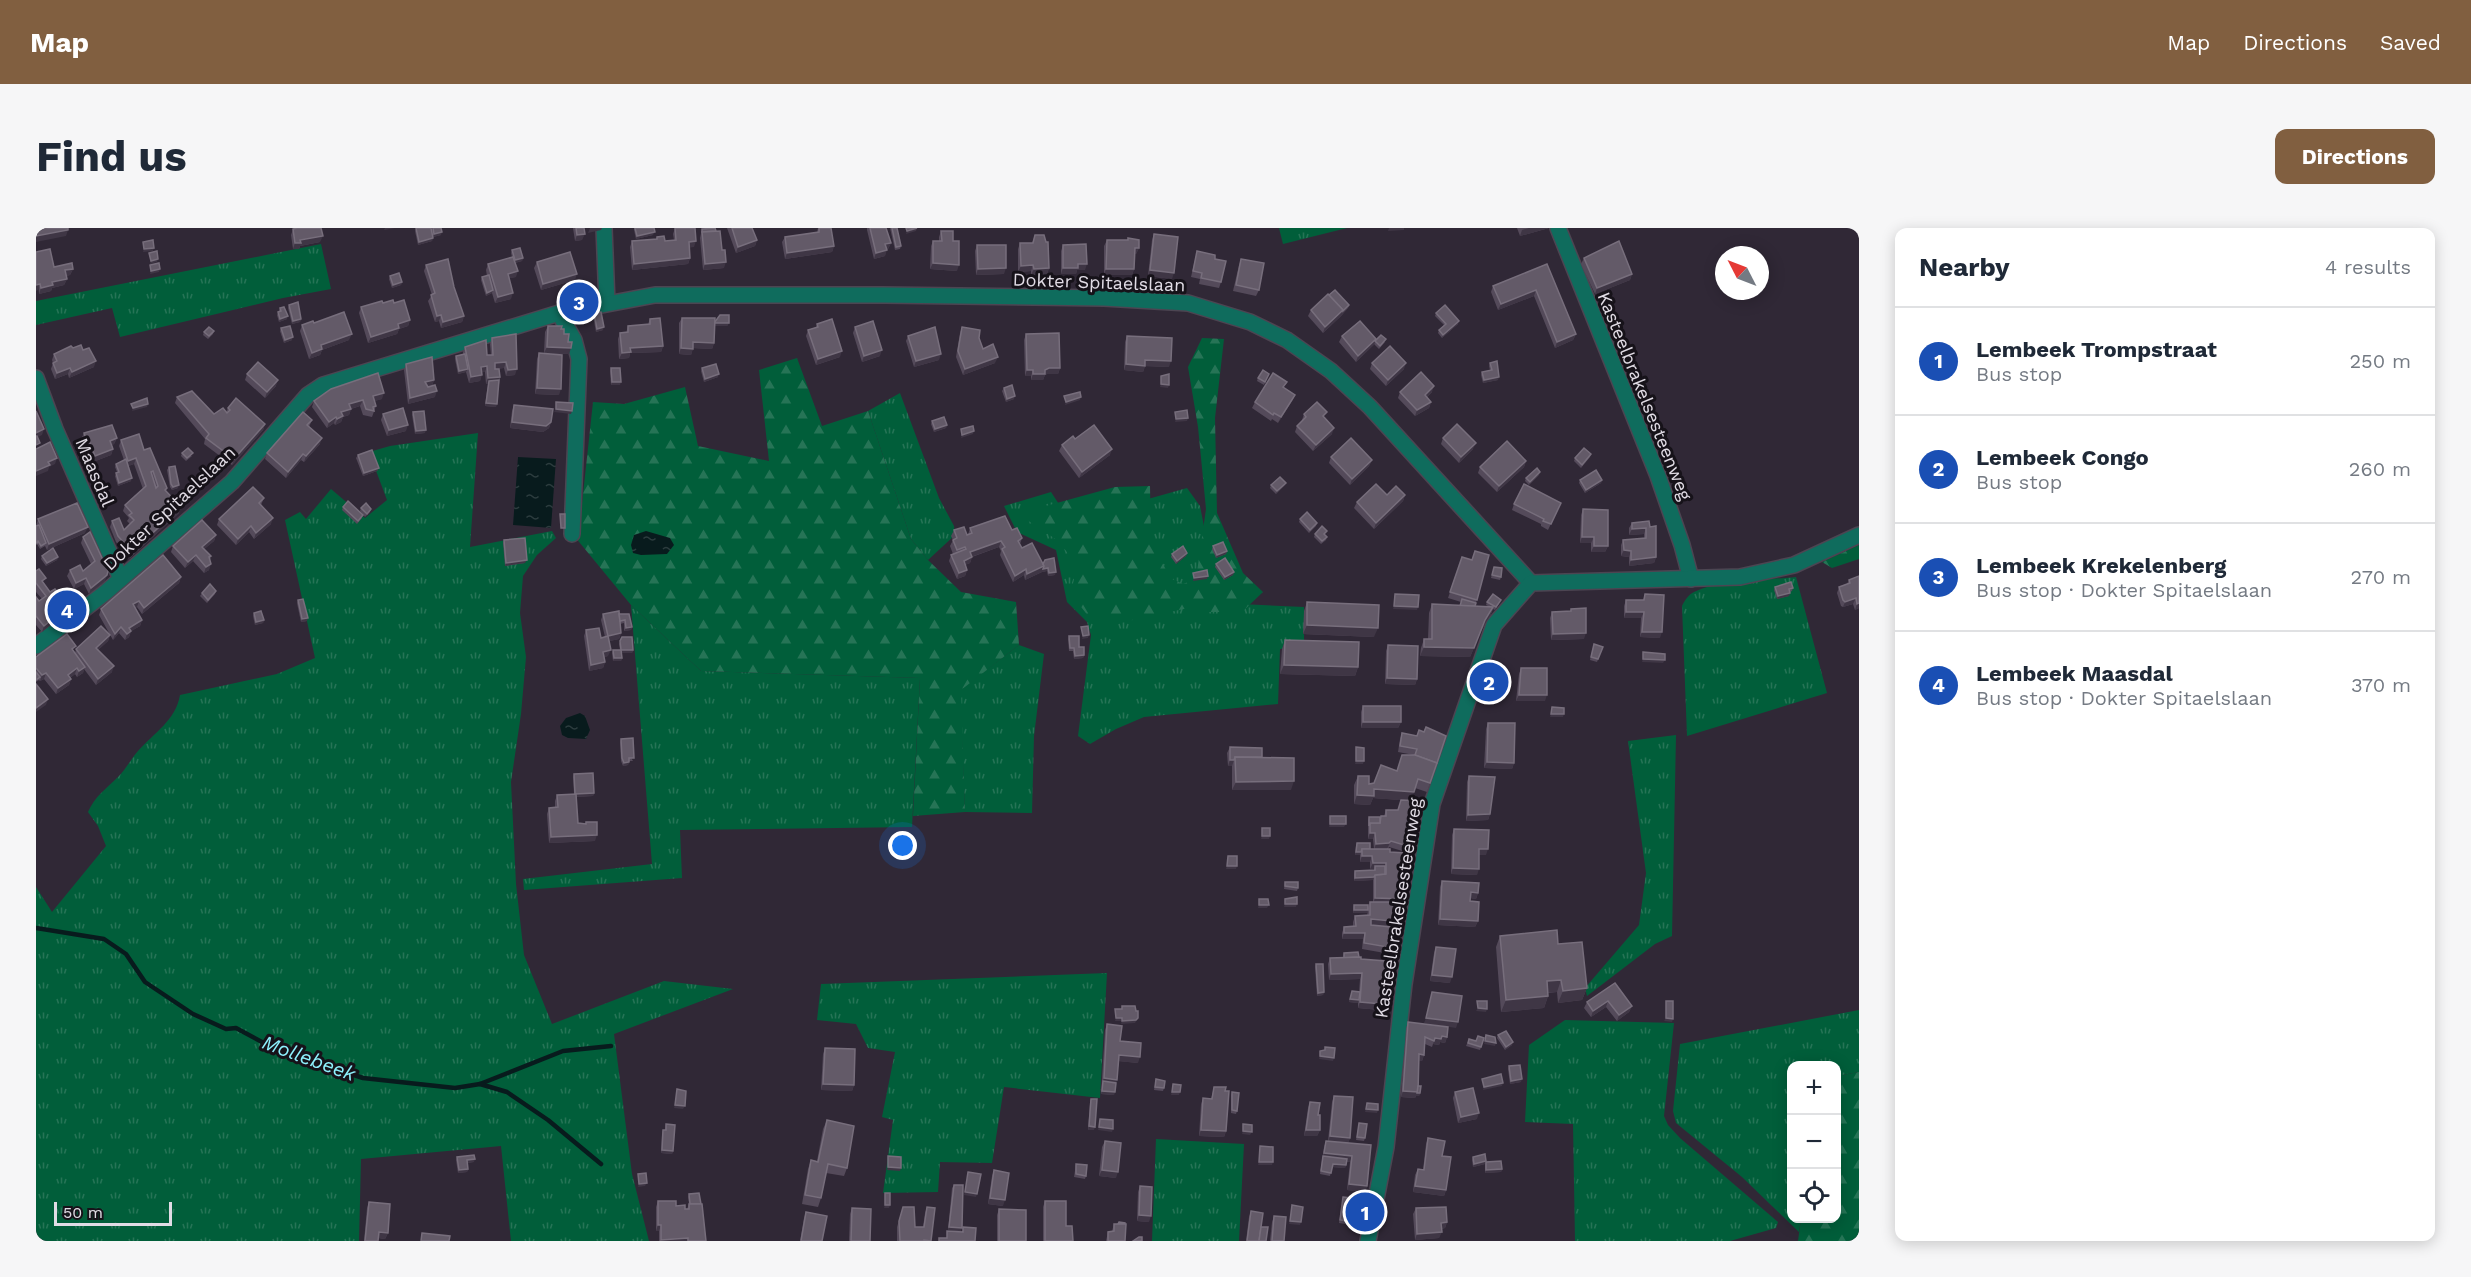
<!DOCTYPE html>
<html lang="en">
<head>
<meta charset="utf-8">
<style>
	:root { --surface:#fff; --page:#f6f6f7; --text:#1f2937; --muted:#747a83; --line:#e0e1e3; --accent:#815f40 }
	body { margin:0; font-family:"Work Sans",sans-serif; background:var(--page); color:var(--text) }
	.controls { position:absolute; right:18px; bottom:18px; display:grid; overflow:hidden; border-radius:12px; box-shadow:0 3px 15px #0003 }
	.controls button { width:54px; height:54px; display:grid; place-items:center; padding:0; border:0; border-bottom:2px solid var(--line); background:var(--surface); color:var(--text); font:30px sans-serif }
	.compass { position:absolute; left:1679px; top:18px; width:54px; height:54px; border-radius:50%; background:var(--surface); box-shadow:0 3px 15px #0003; rotate:312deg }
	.scale { position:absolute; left:18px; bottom:15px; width:118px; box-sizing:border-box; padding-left:6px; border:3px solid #e1dce5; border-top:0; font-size:16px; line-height:21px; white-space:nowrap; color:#e1dce5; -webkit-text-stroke:4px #161219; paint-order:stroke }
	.you { position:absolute; left:867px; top:618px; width:21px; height:21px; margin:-15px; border:4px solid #fff; border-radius:50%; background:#1a73e8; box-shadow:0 0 0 9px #1a73e833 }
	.badge { display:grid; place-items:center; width:39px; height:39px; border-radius:50%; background:var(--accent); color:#fff; font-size:20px; font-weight:700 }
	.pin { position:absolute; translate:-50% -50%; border:3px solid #fff; box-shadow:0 2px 6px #0006 }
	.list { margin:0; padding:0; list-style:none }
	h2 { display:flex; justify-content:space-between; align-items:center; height:78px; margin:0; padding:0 24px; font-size:26px }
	h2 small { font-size:20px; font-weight:400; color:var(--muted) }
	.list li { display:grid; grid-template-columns:39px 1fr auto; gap:18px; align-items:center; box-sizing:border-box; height:108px; padding:0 24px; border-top:2px solid var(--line) }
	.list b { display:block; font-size:22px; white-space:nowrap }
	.list p { margin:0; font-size:20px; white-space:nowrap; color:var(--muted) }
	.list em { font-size:20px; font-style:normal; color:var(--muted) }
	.icon { flex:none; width:33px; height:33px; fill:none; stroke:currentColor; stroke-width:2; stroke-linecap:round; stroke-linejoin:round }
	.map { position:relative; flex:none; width:1823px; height:1013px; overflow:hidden; border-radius:12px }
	header { display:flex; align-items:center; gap:36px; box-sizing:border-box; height:84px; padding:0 30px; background:var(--accent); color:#fff }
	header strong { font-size:28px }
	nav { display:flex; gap:33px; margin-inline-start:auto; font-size:21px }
	.intro { display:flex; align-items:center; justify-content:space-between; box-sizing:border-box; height:144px; padding:0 36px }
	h1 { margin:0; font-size:42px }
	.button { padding:15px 27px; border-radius:12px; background:var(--accent); color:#fff; font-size:21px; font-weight:700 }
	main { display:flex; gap:36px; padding:0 36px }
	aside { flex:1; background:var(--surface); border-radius:12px; box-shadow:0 3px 15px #0003 }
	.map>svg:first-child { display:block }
	.grass { fill:url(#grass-tufts) }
	.forest { fill:url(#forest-firs) }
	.water { fill:url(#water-ripples) }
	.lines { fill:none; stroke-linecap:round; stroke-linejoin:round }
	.stream { stroke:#081b1d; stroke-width:4.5 }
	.minor-casing { stroke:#4c4552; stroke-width:18 }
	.minor { stroke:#0f6c5d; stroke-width:15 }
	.wall { fill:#544a5a }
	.shaded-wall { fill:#3f3645 }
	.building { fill:#635a68; stroke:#776e7c; stroke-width:1.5; fill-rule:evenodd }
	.labels { text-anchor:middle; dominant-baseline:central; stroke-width:6; stroke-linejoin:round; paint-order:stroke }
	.street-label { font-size:18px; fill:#e1dce5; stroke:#161219 }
	.water-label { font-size:20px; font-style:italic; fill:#8ef1fd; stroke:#161219 }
</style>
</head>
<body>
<header>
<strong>Map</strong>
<nav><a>Map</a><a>Directions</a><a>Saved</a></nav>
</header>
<div class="intro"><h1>Find us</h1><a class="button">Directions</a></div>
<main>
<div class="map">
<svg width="1823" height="1013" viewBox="0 0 1823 1013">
	<defs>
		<pattern id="grass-tufts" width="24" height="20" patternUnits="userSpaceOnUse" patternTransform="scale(1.5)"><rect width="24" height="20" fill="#015e3a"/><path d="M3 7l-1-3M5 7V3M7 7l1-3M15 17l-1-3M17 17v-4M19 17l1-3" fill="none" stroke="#267456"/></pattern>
		<pattern id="forest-firs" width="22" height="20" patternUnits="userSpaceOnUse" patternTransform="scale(1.5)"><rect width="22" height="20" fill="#015e3a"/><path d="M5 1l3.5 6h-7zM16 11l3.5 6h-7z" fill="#267456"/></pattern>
		<pattern id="water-ripples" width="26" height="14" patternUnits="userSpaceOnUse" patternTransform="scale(1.5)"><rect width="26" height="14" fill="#081b1d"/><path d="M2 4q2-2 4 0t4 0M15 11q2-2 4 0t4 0" fill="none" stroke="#2c3c3e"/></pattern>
	</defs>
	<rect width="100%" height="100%" fill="#302836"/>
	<g class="grass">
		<polygon points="1243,0 1311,0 1247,16"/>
		<polygon points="285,16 295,61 247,70 84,109 76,80 0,97 0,73"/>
		<polygon points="864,165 903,270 918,298 919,307 892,332 875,311 832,183"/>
		<path d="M442,205l-8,114 82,-16 4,7 -19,17 -14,21 -3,37 6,44 -5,57 -10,68 5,102 8,71 28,69 112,-43 69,8 -119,45 18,140 17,67h-138l-10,-95 -140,13 -2,82h-323v-354l16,25 54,-66 -8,-20 -10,-14c7,-16 18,-23 30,-35 8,-8 13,-18 20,-26 16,-18 38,-31 42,-56l97,-21 38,-16 -30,-138 15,-8 6,7 25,-30 34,29 22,-18 -18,-48 21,-6z"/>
		<polygon points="1151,260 1164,278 1183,375 1268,379 1268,419 1244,421 1242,476 1108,489 1080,501 1054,516 1042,508 1055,407 1051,394 1031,374 1020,322 981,304 968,278 1015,264 1034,293"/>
		<path d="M1760,349l31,116 -140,43 -5,-130c3,-6 6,-11 12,-14 25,-12 74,-12 102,-15z"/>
		<polygon points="595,377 665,443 884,450 876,599 644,602 646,650 488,662 487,651 616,636"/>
		<polygon points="983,417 1008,426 998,508 996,585 929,584 924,462"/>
		<polygon points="1640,507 1636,708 1619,716 1551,768 1549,760 1603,697 1610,645 1592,513"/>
		<polygon points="1071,745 1064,870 968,859 956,935 904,934 902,964 847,965 857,892 846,889 859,824 832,820 820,796 781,792 785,756"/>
		<polygon points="1823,782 1823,844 1801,848 1800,838 1756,838 1756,990 1765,991 1763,1004 1706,949 1640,895 1637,883 1644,816"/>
		<polygon points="1529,792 1638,795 1628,888 1632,897 1644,910 1742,994 1740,1000 1694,1013 1539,1013 1537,896 1489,894 1493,817"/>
		<polygon points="1120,911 1208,916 1203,1013 1116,1013"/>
	</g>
	<g class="forest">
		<polygon points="1166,110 1188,111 1179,190 1181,285 1207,345 1227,364 1206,384 1164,384 1157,379 1083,395 1053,389 1035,366 1041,336 1021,312 991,292 1006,279 1079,259 1114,258 1115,312 1134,350 1147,356 1160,351 1170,281 1162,199 1152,139"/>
		<polygon points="761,130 786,198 832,183 875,311 892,332 925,364 980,374 983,417 925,462 929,584 877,588 884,450 665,443 595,377 539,309 545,285 557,174 588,176 649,159 662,218 733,233 723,142"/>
		<polygon points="1823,317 1823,331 1796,340 1786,334"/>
		<polygon points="1823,844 1823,1013 1762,1013 1765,991 1800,990 1801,848"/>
	</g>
	<g class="water">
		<polygon points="482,229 520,231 515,300 477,297"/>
		<polygon points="610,303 634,310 638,317 631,326 605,327 597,325 595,317 598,307"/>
		<polygon points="544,485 549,488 554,502 550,511 532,510 526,507 524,498 530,490"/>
	</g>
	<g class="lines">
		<g class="stream">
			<polyline points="0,700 68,711 90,726 109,754 157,786 190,801 200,800 239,821 327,850 419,860 444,856 527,823 575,818"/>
			<polyline points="444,856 471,864 512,892 565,936"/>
		</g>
		<g class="minor-casing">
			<g id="minor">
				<polyline points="568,0 571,75"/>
				<polyline points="1522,0 1622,248 1646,317 1655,351"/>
				<polyline points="523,85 538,112 543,131 536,306"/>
				<polyline points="0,150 19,201 85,351"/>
				<polyline points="0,418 70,364 196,254 272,167 287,157 523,85 619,67 848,67 1068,70 1152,75 1214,94 1251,112 1295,143 1334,179 1495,355"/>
				<polyline points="1332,1013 1350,919 1368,756 1396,576 1458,397 1495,355 1704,349 1758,337 1823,307"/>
			</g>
		</g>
		<use href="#minor" class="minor"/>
	</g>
	<g class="wall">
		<polygon points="259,0 285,0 284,14 264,18 263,21 257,21 255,7 257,1"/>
		<polygon points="380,0 395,2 396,0 405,0 405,7 397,9 396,13 382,17 379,3"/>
		<polygon points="537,0 548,0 546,12 539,13"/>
		<polygon points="598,0 599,0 617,7 600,11 598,2"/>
		<polygon points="639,0 658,19 653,19 654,30 652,36 596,42 594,19 596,13 620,11 621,9 629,13 638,12 637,6"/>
		<polygon points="691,0 716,0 721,12 719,18 700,25"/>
		<polygon points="782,0 798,18 796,24 749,31 746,14 749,9 781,4"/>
		<polygon points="831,0 850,0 855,15 852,21 850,21 849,28 838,31 831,2"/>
		<polygon points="854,0 861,0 865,18 864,21 859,22"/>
		<polygon points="1481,0 1513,0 1484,8"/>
		<polygon points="666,1 680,3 686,22 688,40 667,42 664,10"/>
		<polygon points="905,3 921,43 894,41 895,18 897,13 903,13 903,9"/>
		<polygon points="1118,6 1136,51 1112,48 1116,12"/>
		<polygon points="999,7 1013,40 1011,46 995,47 995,43 982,44 982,21 984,15 996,15"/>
		<polygon points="1092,10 1103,20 1100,26 1099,26 1098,41 1096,47 1068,47 1068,18 1071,12 1091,12"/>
		<polygon points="941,17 968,46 940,47 939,23"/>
		<polygon points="1027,17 1049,42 1041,42 1040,46 1025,46 1025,23"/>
		<polygon points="476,22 487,30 486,33 479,35 480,49 473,50 475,71 459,75 456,65 450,68 445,52 446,49 451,48 450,42 452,36 476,29 475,25"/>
		<polygon points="1161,23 1179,31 1185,54 1183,60 1163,56 1164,51 1155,49"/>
		<polygon points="0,24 18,39 37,41 34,47 30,48 31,51 28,57 16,60 15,63 3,66"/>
		<polygon points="1548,30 1596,46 1594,52 1559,66 1545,36"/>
		<polygon points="1205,31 1223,62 1220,68 1197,63 1203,37"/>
		<polygon points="501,34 539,52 505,62 498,40"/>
		<polygon points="1511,36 1540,106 1537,112 1519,120 1498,68 1462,82 1455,64 1457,58"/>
		<polygon points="390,37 418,59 428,88 426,94 405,100 403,93 399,94 392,73 396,67 388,43"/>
		<polygon points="354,48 366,54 365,57 356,60 353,51"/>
		<polygon points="1293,67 1313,77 1312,80 1305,88 1287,105 1272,88 1275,82"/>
		<polygon points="347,75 358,75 374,92 372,98 363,101 361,106 332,115 323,85 325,79"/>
		<polygon points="253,77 265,91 264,94 256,96 252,80"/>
		<polygon points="244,80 251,91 243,94 241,87"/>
		<polygon points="558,85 567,102 560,104 557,88"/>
		<polygon points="1400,85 1422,96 1406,110 1402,105 1403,102 1408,97 1399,88"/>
		<polygon points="646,90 679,94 693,95 691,98 679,98 678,115 676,121 657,120 655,127 643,126 643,95"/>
		<polygon points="614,91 627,118 625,124 594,125 593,130 583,131 582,111 584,105 590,105 592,98 612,96"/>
		<polygon points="278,95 313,112 286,122 284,127 273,131 264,103 266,97"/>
		<polygon points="781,96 804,129 780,137 770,108 772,102 780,99"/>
		<polygon points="512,98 525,101 528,106 533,126 508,125 509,104"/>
		<polygon points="819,99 844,128 826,134 817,105"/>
		<polygon points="926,99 943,110 947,121 959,135 927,147 920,129 924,105"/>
		<polygon points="245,100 256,112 248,115 244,103"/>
		<polygon points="178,103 177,106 172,111 167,107 168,104"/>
		<polygon points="990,106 1024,140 1022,146 1011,146 1009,147 1007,152 995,152 995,148 989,148 988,112"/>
		<polygon points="872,108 903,132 878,139 870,113"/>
		<polygon points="1091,108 1133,139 1109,138 1107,144 1088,142 1089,114"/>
		<polygon points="1306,108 1340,111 1349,114 1343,121 1338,116 1320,134 1303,114"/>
		<polygon points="456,110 479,147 470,148 468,140 459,141 464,149 460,179 449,178 452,156 450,156 449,144 446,144 444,153 433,155 430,144 422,146 419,131 420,128 427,126 427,124 429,119 451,127 455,127 454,116"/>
		<polygon points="37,120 47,122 58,139 33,150 32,146 19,151 15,141 17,135 16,132 18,126"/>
		<polygon points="503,125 523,167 499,166 501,131"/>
		<polygon points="1336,135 1368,141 1350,158 1334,141"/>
		<polygon points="1454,135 1462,152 1447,155 1445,147 1446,144 1454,142 1453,138"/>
		<polygon points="370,136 398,152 396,158 399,169 372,176 368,142"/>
		<polygon points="575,140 584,157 575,157 574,143"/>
		<polygon points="666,140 682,149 668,154 665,143"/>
		<polygon points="211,146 240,158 229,170 209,152"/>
		<polygon points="1233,146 1228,157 1221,153 1222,150"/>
		<polygon points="968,160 978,171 970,174 966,163"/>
		<polygon points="1248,160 1259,167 1256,173 1242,195 1236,191 1235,193 1216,180 1219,174"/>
		<polygon points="1364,164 1396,164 1391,169 1395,174 1393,180 1379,188 1362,170"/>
		<polygon points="141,169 178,186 190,184 192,180 229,196 227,202 196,237 168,216 169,211 139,175"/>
		<polygon points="346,171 338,173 340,178 336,189 327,187 324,178 315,181 313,187 307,189 305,194 299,197 298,195 291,200 276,179 278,173"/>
		<polygon points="478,177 515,194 513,200 507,204 474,200 476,183"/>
		<polygon points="377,184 389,205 379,206 376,187"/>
		<polygon points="347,186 370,203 351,208 345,192"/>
		<polygon points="1268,186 1289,190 1296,206 1277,223 1259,204 1261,198 1266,193 1266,192"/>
		<polygon points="276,192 273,199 284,216 268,234 265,232 250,250 229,231 231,225"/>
		<polygon points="896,193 911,197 910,200 898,204 895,196"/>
		<polygon points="48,205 81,210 78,216 76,217 77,221 75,227 57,234 52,221 49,220 45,211"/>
		<polygon points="1407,210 1437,221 1423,235 1405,216"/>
		<polygon points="1039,211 1074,227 1043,250 1023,223 1026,217"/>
		<polygon points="85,212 108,222 131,260 130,263 143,285 94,330 80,314 74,299 76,293 88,302 94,296 91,293 93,290 87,283 89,277 107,261 98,236 92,238 95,253 82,258 79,248 81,244 79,239 80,236 88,232 83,218"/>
		<polygon points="146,225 156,228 150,233 145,228"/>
		<polygon points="1555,226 1554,229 1545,240 1538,233 1539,230"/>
		<polygon points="322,227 343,240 341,243 327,248 320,230"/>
		<polygon points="1295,229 1336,232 1333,238 1314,257 1293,235"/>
		<polygon points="1490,233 1488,239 1461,264 1442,245 1444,239"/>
		<polygon points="133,239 142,260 136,262 134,259 131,242"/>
		<polygon points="1503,247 1493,257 1489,253 1490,250"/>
		<polygon points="1544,252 1566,252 1565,255 1549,265 1543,255"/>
		<polygon points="1250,255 1248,258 1240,266 1234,260 1235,257"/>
		<polygon points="1351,267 1369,267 1367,273 1338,301 1318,280 1321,274"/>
		<polygon points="228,270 225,277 235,296 218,311 213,304 200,317 181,297 183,291"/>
		<polygon points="1525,275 1512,302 1505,298 1505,296 1476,282 1478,276"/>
		<polygon points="307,279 326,290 321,296 306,282"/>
		<polygon points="325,280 335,281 334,284 329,289 324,283"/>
		<polygon points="1547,281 1572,318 1569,324 1555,324 1555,315 1544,315 1545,287"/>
		<polygon points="2,291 49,305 11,322 9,318 4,321 1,316 0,317 0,298"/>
		<polygon points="1264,291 1281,295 1280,298 1273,305 1263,294"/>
		<polygon points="1613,293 1620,329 1618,335 1593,338 1593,329 1585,328 1585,317 1587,312 1608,310 1608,306 1593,307 1593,300 1596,295"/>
		<polygon points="934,300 976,302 986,310 984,316 986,320 1007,336 1019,347 1012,348 1011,343 1006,344 989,352 988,347 977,354 964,327 965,323 963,319 936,329 934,335 929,337 931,342 929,348 921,351 913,333 915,327 917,326 914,318 917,312 915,308 918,302 932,307"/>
		<polygon points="1279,306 1289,307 1291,309 1290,312 1285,316 1278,309"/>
		<polygon points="180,307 178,313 168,321 175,328 174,332 173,342 168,345 157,333 149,340 135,324 137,318"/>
		<polygon points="47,309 69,353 53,366 48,356 38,361 31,348 34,342 47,343 55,336 45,315"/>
		<polygon points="468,312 489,335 469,338 467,315"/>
		<polygon points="1177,318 1191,323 1190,326 1180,330 1176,321"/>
		<polygon points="1151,325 1150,328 1140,336 1135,329 1136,326"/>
		<polygon points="1453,327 1439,378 1454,379 1450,377 1451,374 1465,372 1459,382 1457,381 1454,388 1446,401 1434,429 1384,428 1385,420 1388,411 1392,411 1393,385 1396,376 1424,378 1425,374 1412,370 1426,329 1436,332"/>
		<polygon points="6,328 22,329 21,332 10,338 5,331"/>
		<polygon points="1180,336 1198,344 1197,347 1188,352 1179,339"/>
		<polygon points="1458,339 1465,349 1464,352 1455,350"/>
		<polygon points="0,343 14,364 33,378 30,384 6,404 0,397 0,369 3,373 6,371 0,364"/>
		<polygon points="1823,348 1823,380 1819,382 1817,376 1807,379 1805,378 1801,365 1803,359 1811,356 1813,352"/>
		<polygon points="145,349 143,355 106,386 101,379 99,380 106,392 104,398 95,403 93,409 89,412 83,405 77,412 63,387 65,381"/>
		<polygon points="1739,359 1757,360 1756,363 1754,364 1753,368 1741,371 1738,362"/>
		<polygon points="180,363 179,366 171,375 164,368 166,365"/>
		<polygon points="1609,366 1624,410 1604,409 1605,390 1588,390 1588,378 1590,372 1607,372"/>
		<polygon points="262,372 271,393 265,394 261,375"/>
		<polygon points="1271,374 1338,409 1267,406 1268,383"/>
		<polygon points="1535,381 1548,411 1515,412 1514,390 1516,384 1534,383"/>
		<polygon points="218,385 228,392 227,395 219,397 217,388"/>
		<polygon points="567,386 583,386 596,399 595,402 588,403 588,395 584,396 585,405 583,411 573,413 572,428 568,429 569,434 567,440 553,443 548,408 550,402 565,410 569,409 565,392"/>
		<polygon points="74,407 72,413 62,422 76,444 60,457 48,441 47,445 41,449 39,446 34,450 35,451 33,457 20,466 8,451 4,453 3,452 0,454 0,429 38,424 39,425 40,421"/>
		<polygon points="1033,408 1043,419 1048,427 1047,430 1038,431 1037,423 1033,423 1032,411"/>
		<polygon points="586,409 597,422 596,425 585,425 586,430 585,433 577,433 576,425 577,422 584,422 583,416"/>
		<polygon points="1249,412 1322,439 1319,448 1244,446 1246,421"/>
		<polygon points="1558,416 1567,419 1561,434 1554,432"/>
		<polygon points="1352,417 1381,451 1379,457 1349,456 1350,423"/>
		<polygon points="1485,440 1509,473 1480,473 1483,446"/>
		<polygon points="1327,478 1365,494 1362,500 1325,500 1325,484"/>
		<polygon points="1452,495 1478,535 1476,541 1448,540 1450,501"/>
		<polygon points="1366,505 1381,508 1410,508 1391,564 1379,560 1375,572 1375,619 1373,625 1353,619 1352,621 1354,624 1368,674 1364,700 1363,721 1360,727 1326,721 1327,711 1306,711 1306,705 1308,699 1317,698 1317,694 1319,688 1331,688 1332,682 1331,685 1317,685 1318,677 1332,680 1334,674 1337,674 1337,652 1318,653 1318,646 1319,643 1338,643 1338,641 1334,641 1334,634 1324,634 1324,627 1319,627 1320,618 1321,615 1334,621 1338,621 1337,611 1332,611 1332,592 1333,589 1344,591 1348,588 1350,582 1362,582 1365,572 1337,570 1334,577 1318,576 1318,557 1322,548 1333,556 1338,555 1361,543 1378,527 1362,524 1364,511"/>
		<polygon points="585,511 597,533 593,533 592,537 587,538 585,533 584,514"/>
		<polygon points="1194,519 1226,529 1255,562 1196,562 1196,538 1192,538 1191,525"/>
		<polygon points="538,546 558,565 557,568 540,569 542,595 549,596 550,594 559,613 513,615 511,586 513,580 519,579 519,573 521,567 538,566 537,549"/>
		<polygon points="1433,548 1454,586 1452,592 1430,593 1431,554"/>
		<polygon points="1418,601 1450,627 1443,627 1441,647 1415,646 1416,607"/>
		<polygon points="1406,653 1442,665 1440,671 1434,670 1434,673 1442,693 1439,699 1402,697 1404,659"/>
		<polygon points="1249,654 1262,660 1261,663 1248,661"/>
		<polygon points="1464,708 1522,716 1551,760 1546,772 1522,775 1521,764 1512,765 1512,768 1508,780 1465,784 1460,719"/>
		<polygon points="1400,719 1414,755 1394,753 1398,725"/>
		<polygon points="1308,725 1323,729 1325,731 1346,776 1344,782 1322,780 1322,774 1322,775 1313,774 1316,763 1323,764 1324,751 1293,752 1292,736 1294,730 1307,730"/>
		<polygon points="1280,736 1288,764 1287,767 1281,768 1279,739"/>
		<polygon points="1579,755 1596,778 1593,784 1581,793 1570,779 1555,789 1548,780 1551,774"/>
		<polygon points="1372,794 1411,809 1409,815 1404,814 1403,817 1397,816 1396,819 1389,816 1388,827 1386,833 1383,832 1382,858 1384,865 1383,868 1380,868 1379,870 1365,869 1370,800"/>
		<polygon points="1071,796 1102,835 1083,833 1078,867 1065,866 1069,802"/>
		<polygon points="1462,807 1476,817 1469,822 1461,810"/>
		<polygon points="1448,810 1444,822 1430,818 1433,811 1440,813"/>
		<polygon points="789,820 818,857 816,863 785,862 787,826"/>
		<polygon points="1473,838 1485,854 1474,856 1472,841"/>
		<polygon points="1120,851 1128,860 1127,863 1118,862"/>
		<polygon points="1178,859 1190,903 1188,909 1163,908 1165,876 1167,870 1175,871"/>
		<polygon points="1196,864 1201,883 1200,886 1195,885 1195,867"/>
		<polygon points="1419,864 1441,891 1422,895 1417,870"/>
		<polygon points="1298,868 1314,910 1312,915 1331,958 1329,964 1311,962 1314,934 1311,934 1309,940 1296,939 1294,948 1284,946 1288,919 1290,913 1292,913 1296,874"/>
		<polygon points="1055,871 1058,902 1052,902 1054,874"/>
		<polygon points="1274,874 1282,887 1284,902 1281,908 1268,908 1272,880"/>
		<polygon points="791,892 811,940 808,948 790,945 785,970 782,979 766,976 772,941 775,932 781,933 787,901"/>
		<polygon points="1323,895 1329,910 1328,913 1320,912"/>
		<polygon points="630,896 637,923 636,926 625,925 626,905 627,902 629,902"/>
		<polygon points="1392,910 1406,928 1410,962 1408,968 1377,964 1379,947 1382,941 1387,942 1390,916"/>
		<polygon points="1069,913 1080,950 1063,948 1066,919"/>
		<polygon points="421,929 438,934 431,935 432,941 431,944 422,945 420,932"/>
		<polygon points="1437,929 1466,941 1465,944 1449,945 1449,936 1437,939 1436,932"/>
		<polygon points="1040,936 1050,948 1049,951 1038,949"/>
		<polygon points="958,942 967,978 952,976 956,948"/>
		<polygon points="918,957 925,1003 912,1002 916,960"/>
		<polygon points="1104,958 1113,994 1101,993 1102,964"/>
		<polygon points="653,966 670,1013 623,1013 623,1003 620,1003 620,979 622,973 651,981 653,976 652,969"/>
		<polygon points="1307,969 1314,984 1313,987 1310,987 1309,996 1303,995"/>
		<polygon points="1009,973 1030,998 1037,1013 1007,1013 1007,979"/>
		<polygon points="333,974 352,1005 349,1011 342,1010 342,1013 328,1013 331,980"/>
		<polygon points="867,979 879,999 887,999 889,985 891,979 895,1013 861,1013 861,999"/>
		<polygon points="816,980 834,1013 813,1013 814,986"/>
		<polygon points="1380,980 1411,994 1409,1000 1405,1001 1403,1010 1379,1012 1377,986"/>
		<polygon points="963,981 990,1013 961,1013 961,987"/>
		<polygon points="1215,983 1225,999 1230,1013 1210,1013 1213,989"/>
		<polygon points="770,984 786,1013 764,1013 768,990"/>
		<polygon points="1238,988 1248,1013 1234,1013 1236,994"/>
		<polygon points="1078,996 1089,1013 1070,1013 1072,1004 1076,1003"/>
	</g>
	<g class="shaded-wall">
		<polygon points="349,0 359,0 348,2"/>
		<polygon points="554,0 566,0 565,2 552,5"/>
		<polygon points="881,0 880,3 870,6 871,3"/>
		<polygon points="1353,0 1368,0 1368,2 1352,3"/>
		<polygon points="1493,0 1513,0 1484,8 1486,2"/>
		<polygon points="32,2 30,8 0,14 0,8"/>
		<polygon points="406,4 405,7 397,9 398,6"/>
		<polygon points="619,4 617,7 600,11 601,8"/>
		<polygon points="549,6 546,12 539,13 541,7"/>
		<polygon points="287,8 284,14 264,18 263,21 257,21 259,15 264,12"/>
		<polygon points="397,10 396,13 382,17 383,14"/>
		<polygon points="721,12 719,18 700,25 702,19"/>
		<polygon points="660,13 658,19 651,20 653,14"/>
		<polygon points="855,15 852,21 847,22 849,16"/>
		<polygon points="798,18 796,24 749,31 751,25"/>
		<polygon points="118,20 117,23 107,24 108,21"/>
		<polygon points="1099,20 1103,20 1100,26 1097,26"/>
		<polygon points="851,22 849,28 838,31 840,25"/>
		<polygon points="487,30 486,33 478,35 479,32"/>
		<polygon points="654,30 652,36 596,42 598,36"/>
		<polygon points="122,31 121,34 114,36 115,33"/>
		<polygon points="690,34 688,40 667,42 669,36"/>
		<polygon points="897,35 923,37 921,43 894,41"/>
		<polygon points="1042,36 1051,36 1049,42 1041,42 1040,46 1025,46 1027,40"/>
		<polygon points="997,37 995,43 982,44 985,38"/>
		<polygon points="970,40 968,46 940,47 942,41"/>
		<polygon points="1013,40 1011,46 995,47 998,41"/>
		<polygon points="37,41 34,47 27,48 29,42"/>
		<polygon points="124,41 123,44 114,46 115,43"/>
		<polygon points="1070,41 1098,41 1096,47 1068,47"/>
		<polygon points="1114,42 1138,45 1136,51 1112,48"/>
		<polygon points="482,43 480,49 469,51 472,46"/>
		<polygon points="541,46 539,52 505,62 507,56"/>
		<polygon points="1596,46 1594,52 1559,66 1561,60"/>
		<polygon points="31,51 28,57 16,60 15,63 3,66 5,60 16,54"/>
		<polygon points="366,54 365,57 356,60 357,57"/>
		<polygon points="4,56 2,62 0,63 0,57"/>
		<polygon points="457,62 456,65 450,68 451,65"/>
		<polygon points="1500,62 1498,68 1462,82 1465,76"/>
		<polygon points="477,65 475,71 459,75 462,69"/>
		<polygon points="1313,77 1312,80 1305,88 1287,105 1289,99"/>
		<polygon points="405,87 403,93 399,94 401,88"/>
		<polygon points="252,88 251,91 243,94 244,91"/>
		<polygon points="428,88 426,94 405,100 407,94"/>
		<polygon points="265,91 264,94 256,96 257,93"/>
		<polygon points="374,92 372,98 363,101 361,106 332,115 335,109 362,96"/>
		<polygon points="1423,93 1422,96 1406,110 1407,107"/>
		<polygon points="678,95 693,95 691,98 677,98"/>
		<polygon points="568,99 567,102 560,104 561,101"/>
		<polygon points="316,106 313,112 286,122 284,127 273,131 276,125 285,117"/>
		<polygon points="1540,106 1537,112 1519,120 1521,114"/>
		<polygon points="257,109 256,112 248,115 249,112"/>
		<polygon points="1340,111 1338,117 1320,134 1322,128"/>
		<polygon points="657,114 678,115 676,121 655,120"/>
		<polygon points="627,118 625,124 594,125 593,130 583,131 586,125 594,120"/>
		<polygon points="511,119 535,120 533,126 508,125"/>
		<polygon points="645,120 657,121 655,127 643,126"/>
		<polygon points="846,122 844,128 826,134 828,128"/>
		<polygon points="806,123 804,129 780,137 782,131"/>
		<polygon points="905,126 903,132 878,139 880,133"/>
		<polygon points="962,129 959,135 927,147 929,141"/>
		<polygon points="1109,132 1135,133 1133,139 1108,138 1109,138 1107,144 1088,142 1090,136"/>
		<polygon points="60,133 58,139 33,150 36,144"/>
		<polygon points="470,134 468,140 456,141 459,135"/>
		<polygon points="1370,135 1368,141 1350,158 1352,152"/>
		<polygon points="451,138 449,144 442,145 445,139"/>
		<polygon points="34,140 32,146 19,151 21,145"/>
		<polygon points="1013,140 1024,140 1022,146 1011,146 1009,147 1007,152 995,152 997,146"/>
		<polygon points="432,141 430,144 422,146 423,143"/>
		<polygon points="481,141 479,147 470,148 472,142"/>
		<polygon points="991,142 997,142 995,148 989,148"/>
		<polygon points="683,146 682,149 668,154 669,151"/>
		<polygon points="446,147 444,153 433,155 435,149"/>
		<polygon points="464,149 461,155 453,153 452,156 450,156 452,150"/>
		<polygon points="1463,149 1462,152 1447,155 1448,152"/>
		<polygon points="242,152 240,158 229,170 231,164"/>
		<polygon points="398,152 396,158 386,160 389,154"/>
		<polygon points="576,154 585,154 584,157 575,157"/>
		<polygon points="1125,156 1133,157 1132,160 1124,159"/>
		<polygon points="1398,158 1396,164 1387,173 1389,167"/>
		<polygon points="501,160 525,161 523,167 499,166"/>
		<polygon points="401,163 399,169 372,176 374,170"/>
		<polygon points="348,165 346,171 335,174 337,168"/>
		<polygon points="1259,167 1256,173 1242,195 1245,189"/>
		<polygon points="979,168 978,171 970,174 971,171"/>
		<polygon points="1045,169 1044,172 1029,177 1030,174"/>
		<polygon points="327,172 324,178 311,182 313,176"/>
		<polygon points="1395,174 1393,180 1379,188 1381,182"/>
		<polygon points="450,175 461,176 460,179 449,178"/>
		<polygon points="112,176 111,179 96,183 97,180"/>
		<polygon points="315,181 313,187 307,189 305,194 299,197 305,184"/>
		<polygon points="520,181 536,183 535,186 518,184"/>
		<polygon points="300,189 298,195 291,200 293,194"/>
		<polygon points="1152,190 1151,193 1139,194 1140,191"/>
		<polygon points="476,194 515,194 513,200 507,204 474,200"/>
		<polygon points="229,196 227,202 196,237 198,231"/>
		<polygon points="372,197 370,203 351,208 353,202"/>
		<polygon points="911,197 910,200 898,204 899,201"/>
		<polygon points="1298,200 1296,206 1277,223 1280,217"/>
		<polygon points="8,201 6,207 0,210 0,205"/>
		<polygon points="390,202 389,205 379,206 380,203"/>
		<polygon points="938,203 937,206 925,210 926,207"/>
		<polygon points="81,210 78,216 72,219 74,213"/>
		<polygon points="286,210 284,216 268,234 270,228"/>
		<polygon points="1440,215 1437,221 1423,235 1425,229"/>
		<polygon points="77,221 75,227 57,234 59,228"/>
		<polygon points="1076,221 1074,227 1043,250 1046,244"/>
		<polygon points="267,226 265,232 250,250 252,244"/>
		<polygon points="21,230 19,236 13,239 12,243 0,248 0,243 12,234"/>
		<polygon points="100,230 98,236 90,239 92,233"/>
		<polygon points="1336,232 1333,238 1314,257 1316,251"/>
		<polygon points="1490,233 1488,239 1461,264 1463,258"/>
		<polygon points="343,240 341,243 327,248 328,245"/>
		<polygon points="1504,244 1503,247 1493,257 1494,254"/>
		<polygon points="96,250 95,253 82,258 83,255"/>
		<polygon points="1566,252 1565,255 1549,265 1550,262"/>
		<polygon points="1250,255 1248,258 1240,266 1241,263"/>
		<polygon points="143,257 142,260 136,262 137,259"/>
		<polygon points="1369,267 1367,273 1338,301 1340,295"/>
		<polygon points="145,279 143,285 94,330 96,324"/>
		<polygon points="237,290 235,296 218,311 220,305"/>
		<polygon points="215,298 213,304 200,317 202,311"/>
		<polygon points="52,299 49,305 11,322 13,316"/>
		<polygon points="1610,300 1608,306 1593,307 1596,301"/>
		<polygon points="180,307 178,313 164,325 166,319"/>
		<polygon points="1546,309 1558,309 1555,315 1544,315"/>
		<polygon points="965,313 963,319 932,330 934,324"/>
		<polygon points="1558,318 1572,318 1569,324 1555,324"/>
		<polygon points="1588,322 1595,323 1593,329 1585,328"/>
		<polygon points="1191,323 1190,326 1180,330 1181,327"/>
		<polygon points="1151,325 1150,328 1140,336 1141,333"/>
		<polygon points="160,327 157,333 149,340 152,334"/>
		<polygon points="22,329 21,332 10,338 11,335"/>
		<polygon points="936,329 934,335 925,339 928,333"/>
		<polygon points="1620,329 1618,335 1593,338 1595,332"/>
		<polygon points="491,332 489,335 469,338 470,335"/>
		<polygon points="175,336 173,342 168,345 170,339"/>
		<polygon points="1008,338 1012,340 1011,343 1006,344 989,352 991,346"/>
		<polygon points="990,341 988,347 977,354 979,348"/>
		<polygon points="931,342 929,348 921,351 923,345"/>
		<polygon points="1020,344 1019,347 1012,348 1013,345"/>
		<polygon points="1198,344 1197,347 1188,352 1189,349"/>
		<polygon points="71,347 69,353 53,366 55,360"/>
		<polygon points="1172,348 1171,351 1157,353 1158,350"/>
		<polygon points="145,349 143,355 106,386 108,380"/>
		<polygon points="50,350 48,356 38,361 40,355"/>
		<polygon points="1754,365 1753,368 1741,371 1742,368"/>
		<polygon points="1820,370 1817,376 1807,379 1809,374"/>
		<polygon points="103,373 101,379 95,382 97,376"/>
		<polygon points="1823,375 1823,380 1819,382 1821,376"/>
		<polygon points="33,378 30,384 6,404 8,398"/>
		<polygon points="1358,378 1382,379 1381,382 1357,381"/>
		<polygon points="1457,379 1454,388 1446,401 1434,429 1384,428 1388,419 1449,392"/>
		<polygon points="1590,384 1608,384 1605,390 1588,390"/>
		<polygon points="272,390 271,393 265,394 266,391"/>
		<polygon points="106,392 104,398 91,406 93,400"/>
		<polygon points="228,392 227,395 219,397 220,394"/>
		<polygon points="1271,397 1342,400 1338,409 1267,406"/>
		<polygon points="85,399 83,405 77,412 79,406"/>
		<polygon points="596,399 595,402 588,403 590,400"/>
		<polygon points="95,403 93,409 89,412 91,406"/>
		<polygon points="1606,404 1626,404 1624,410 1604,409"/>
		<polygon points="585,405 583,411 570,414 572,408"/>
		<polygon points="1550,405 1548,411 1515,412 1517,406"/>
		<polygon points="74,407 72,413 58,426 60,420"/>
		<polygon points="1053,407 1052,410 1046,411 1047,408"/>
		<polygon points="575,422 572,428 565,430 567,424"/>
		<polygon points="585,422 597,422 596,425 584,425"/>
		<polygon points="1048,427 1047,430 1038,431 1039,428"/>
		<polygon points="578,430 586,430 585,433 577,433"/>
		<polygon points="1607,431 1629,432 1627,435 1606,434"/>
		<polygon points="569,434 567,440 553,443 555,437"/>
		<polygon points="1248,437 1322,439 1319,448 1244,446"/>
		<polygon points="78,438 76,444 60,457 62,451"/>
		<polygon points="49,439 47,445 41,449 43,443"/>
		<polygon points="41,440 39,446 30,453 32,447"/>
		<polygon points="10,445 8,451 4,453 6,447"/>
		<polygon points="1351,450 1381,451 1379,457 1349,456"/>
		<polygon points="35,451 33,457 20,466 22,460"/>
		<polygon points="1483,467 1511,467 1509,473 1480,473"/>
		<polygon points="12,471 10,477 0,484 0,480"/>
		<polygon points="1515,486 1528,486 1527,489 1514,489"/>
		<polygon points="1327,494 1365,494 1362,500 1325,500"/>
		<polygon points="1194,532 1198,532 1196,538 1192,538"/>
		<polygon points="1320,533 1328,533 1327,536 1319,536"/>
		<polygon points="593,534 592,537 587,538 588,535"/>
		<polygon points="1451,534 1478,535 1476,541 1448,540"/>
		<polygon points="1258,553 1255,562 1196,562 1200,554"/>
		<polygon points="1338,561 1378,564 1375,573 1337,570 1334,577 1318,576 1321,567"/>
		<polygon points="558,565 557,568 538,569 539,566"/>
		<polygon points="1454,586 1452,592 1430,593 1432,587"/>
		<polygon points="1294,596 1310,596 1308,599 1293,599"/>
		<polygon points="1334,605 1339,605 1337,611 1332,611"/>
		<polygon points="561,607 559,613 513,615 515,609"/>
		<polygon points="1226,608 1234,608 1233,611 1225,611"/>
		<polygon points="1355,613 1351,621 1338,622 1340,616"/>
		<polygon points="1443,621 1452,621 1450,627 1441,627"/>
		<polygon points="1320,624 1325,624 1324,627 1319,627"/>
		<polygon points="1326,628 1336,628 1334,634 1324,634"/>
		<polygon points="1337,635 1350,635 1348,641 1339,638 1338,641 1334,641"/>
		<polygon points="1191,638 1201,638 1200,641 1190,641"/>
		<polygon points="1417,640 1443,641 1441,647 1415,646"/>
		<polygon points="1338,649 1337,652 1318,653 1319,650"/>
		<polygon points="1435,664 1442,665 1440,671 1433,670"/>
		<polygon points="1339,670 1369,671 1367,677 1337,676"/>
		<polygon points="1249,676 1261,676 1260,679 1248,679"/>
		<polygon points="1223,677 1233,677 1231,680 1222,680"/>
		<polygon points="1318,682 1332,682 1331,685 1317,685"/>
		<polygon points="1335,691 1366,694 1364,700 1333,697"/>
		<polygon points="1404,691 1442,693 1439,699 1402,697"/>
		<polygon points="1308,705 1329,705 1327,711 1306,711"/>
		<polygon points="1326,745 1324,751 1293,752 1295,746"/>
		<polygon points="1396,747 1416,749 1414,755 1394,753"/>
		<polygon points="1525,752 1521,764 1507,765 1511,753"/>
		<polygon points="1551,760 1546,772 1522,775 1527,763"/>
		<polygon points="1288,764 1287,767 1281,768 1282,765"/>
		<polygon points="1512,768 1508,780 1465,784 1470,772"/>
		<polygon points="1314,771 1323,772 1322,775 1313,774"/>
		<polygon points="1572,773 1570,779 1555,789 1557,783"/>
		<polygon points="1324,774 1346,776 1344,782 1322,780"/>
		<polygon points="1596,778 1593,784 1581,793 1583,787"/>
		<polygon points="1442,780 1451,781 1450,784 1440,783"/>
		<polygon points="1080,790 1086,790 1085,793 1079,793"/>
		<polygon points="1102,790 1099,795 1085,796 1086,793"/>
		<polygon points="1390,790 1422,794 1420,800 1388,795"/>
		<polygon points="1630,790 1637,791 1636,794 1628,793"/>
		<polygon points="1406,808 1411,809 1409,815 1404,814 1403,817 1397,816 1399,810"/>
		<polygon points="1449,813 1460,815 1459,818 1448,816"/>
		<polygon points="1477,814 1476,817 1469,822 1470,819"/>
		<polygon points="1383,826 1388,827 1386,833 1381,832"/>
		<polygon points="1083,827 1104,829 1102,835 1081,833"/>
		<polygon points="1284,828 1298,830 1297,833 1283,831"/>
		<polygon points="1068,850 1081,852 1079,858 1067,853"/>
		<polygon points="1486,851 1485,854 1474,856 1475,853"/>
		<polygon points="1467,855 1466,858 1447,862 1448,859"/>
		<polygon points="787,856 818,857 816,863 785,862"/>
		<polygon points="1066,863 1079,864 1078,867 1065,866"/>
		<polygon points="1367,863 1382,864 1384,865 1383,868 1380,868 1379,870 1365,869"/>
		<polygon points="1136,864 1144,864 1143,867 1135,867"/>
		<polygon points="639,877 649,878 647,881 638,880"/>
		<polygon points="1330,881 1342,882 1341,885 1329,884"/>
		<polygon points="1443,885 1441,891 1422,895 1425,889"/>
		<polygon points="1053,898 1059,899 1058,902 1052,902"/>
		<polygon points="1063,899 1077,901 1076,904 1062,902"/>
		<polygon points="1165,902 1190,903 1188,909 1163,908"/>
		<polygon points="1270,902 1284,902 1281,908 1268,908"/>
		<polygon points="1207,903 1216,904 1214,907 1206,906"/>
		<polygon points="1294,908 1314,910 1312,916 1292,914"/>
		<polygon points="626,922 637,923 636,926 625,925"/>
		<polygon points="1288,925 1316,928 1314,934 1287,931 1287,928 1286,931"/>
		<polygon points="439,931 438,934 430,935 431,932"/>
		<polygon points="1450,933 1449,936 1437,939 1438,936"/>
		<polygon points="1223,934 1237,934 1236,937 1222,937"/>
		<polygon points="1297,936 1310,937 1309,940 1296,939"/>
		<polygon points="852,939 865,940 864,943 851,942"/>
		<polygon points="432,941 431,944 422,945 423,942"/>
		<polygon points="1466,941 1465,944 1449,945 1450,942"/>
		<polygon points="1066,942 1082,944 1080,950 1063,948"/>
		<polygon points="611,955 609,958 602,959 603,956"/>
		<polygon points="1313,956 1331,958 1329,964 1311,962"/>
		<polygon points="1379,958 1410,962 1408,968 1377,964"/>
		<polygon points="929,964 941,966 940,969 928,967"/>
		<polygon points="954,970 969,972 967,978 952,976"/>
		<polygon points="849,977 854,977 853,980 848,980"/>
		<polygon points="1103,987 1115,988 1113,994 1101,993"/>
		<polygon points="1254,993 1265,994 1264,997 1253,996"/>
		<polygon points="1411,994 1409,1000 1403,1001 1405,995"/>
		<polygon points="622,997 625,997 623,1003 620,1003"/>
		<polygon points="913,999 926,1000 925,1003 912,1002"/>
		<polygon points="343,1004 352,1005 349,1011 341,1010"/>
		<polygon points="1406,1004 1403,1010 1379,1012 1381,1006"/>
		<polygon points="652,1010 651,1013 625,1013 625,1012"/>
	</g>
	<g class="building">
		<polygon points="0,0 32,0 32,2 0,8"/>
		<polygon points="261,0 285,0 287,8 264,12 265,15 259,15 257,1"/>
		<polygon points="380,0 395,0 397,10 383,14"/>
		<polygon points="397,0 405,0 406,4 398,6"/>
		<polygon points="540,0 548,0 549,6 541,7"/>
		<polygon points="599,0 618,0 619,4 601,8"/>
		<polygon points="639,0 659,0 660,13 653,14 654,30 598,36 596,13 621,11 621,9 628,8 629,13 640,12"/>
		<polygon points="679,0 680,3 666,4 666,1"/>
		<polygon points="696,0 716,0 721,12 702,19"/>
		<polygon points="783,0 795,0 798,18 751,25 749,9 783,4"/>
		<polygon points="834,0 850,0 855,15 849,16 851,22 840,25"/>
		<polygon points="856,0 861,0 865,18 860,19"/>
		<polygon points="870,0 881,0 871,3"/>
		<polygon points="684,3 686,22 689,22 690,34 669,36 666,4"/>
		<polygon points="905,3 917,3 917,13 923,13 923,37 897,35 897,13 906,13"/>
		<polygon points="1118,6 1142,9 1138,45 1114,42"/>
		<polygon points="999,7 1008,7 1010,14 1012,14 1013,40 998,41 997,37 985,38 984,15 997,15"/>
		<polygon points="1092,10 1103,12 1103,20 1099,20 1098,41 1070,41 1071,12 1092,12"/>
		<polygon points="117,12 118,20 108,21 107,14"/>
		<polygon points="1583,13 1596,46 1561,60 1548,30"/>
		<polygon points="1050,16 1051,36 1042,36 1042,40 1027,40 1027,17"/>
		<polygon points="941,17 970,17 970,40 942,41"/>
		<polygon points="484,20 487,30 479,32 476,22"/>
		<polygon points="14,21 18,39 36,35 37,41 29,42 31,51 16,54 17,57 5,60 4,56 0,57 0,24"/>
		<polygon points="121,23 122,31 115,33 113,25"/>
		<polygon points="1161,23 1179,27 1179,31 1190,33 1185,54 1165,50 1166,45 1157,43"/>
		<polygon points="534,24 541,46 507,56 501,34"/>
		<polygon points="477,29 482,43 472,46 477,65 462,69 452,36"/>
		<polygon points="412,31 418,59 428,88 407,94 405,87 401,88 395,67 399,65 390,37"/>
		<polygon points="1205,31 1228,35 1223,62 1200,57"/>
		<polygon points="123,35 124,41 115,43 114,37"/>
		<polygon points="1511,36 1540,106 1521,114 1500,62 1465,76 1457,58"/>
		<polygon points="363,45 366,54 357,57 354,48"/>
		<polygon points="453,47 457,62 451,65 446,49"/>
		<polygon points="1299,62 1313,77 1307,83 1307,82 1293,67"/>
		<polygon points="1292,66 1307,82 1289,99 1275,82"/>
		<polygon points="357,72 358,75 368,72 374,92 362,96 363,100 335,109 325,79 346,73 347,75"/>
		<polygon points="262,74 265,91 257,93 253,77"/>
		<polygon points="1409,77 1423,93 1407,107 1403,102 1410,96 1400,85"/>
		<polygon points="248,79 252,88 244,91 242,84 245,83 244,80"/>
		<polygon points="308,84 316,106 285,117 286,121 276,125 266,97 277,93 278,95"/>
		<polygon points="565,84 568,99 561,101 558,85"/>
		<polygon points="684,87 693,87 693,95 678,95"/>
		<polygon points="624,90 627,118 594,120 595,124 586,125 584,105 592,104 592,98 614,96 614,91"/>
		<polygon points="646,90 679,90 678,115 657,114 657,121 645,120"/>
		<polygon points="796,91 806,123 782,131 772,102 782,99 781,96"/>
		<polygon points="837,93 846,122 828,128 819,99"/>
		<polygon points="1324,93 1340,111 1322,128 1306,108"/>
		<polygon points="254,98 257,109 249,112 245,100"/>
		<polygon points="512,98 526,98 525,101 528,101 528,106 533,106 532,114 536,114 535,120 511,119"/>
		<polygon points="173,99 178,103 173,108 168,104"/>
		<polygon points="899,99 905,126 880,133 872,108"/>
		<polygon points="926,99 944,102 943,110 947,121 957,116 962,129 929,141 922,123"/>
		<polygon points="1023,105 1024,140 1013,140 1009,142 1009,146 997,146 997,142 991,142 990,106"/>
		<polygon points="480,106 481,141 472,142 470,134 459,135 459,141 463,141 464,149 452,150 451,138 445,139 446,147 435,149 429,119 450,112 451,127 457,127 456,110"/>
		<polygon points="1345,107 1350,111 1344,118 1339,113"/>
		<polygon points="1091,108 1136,110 1135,133 1109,132 1109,138 1090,136"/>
		<polygon points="45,117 47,122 53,120 60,133 36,144 34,140 21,145 17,135 21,133 18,126 35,118 37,120"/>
		<polygon points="1354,118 1370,135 1352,152 1336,135"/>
		<polygon points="503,125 526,127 525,161 501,160"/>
		<polygon points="429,126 432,141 423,143 420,128"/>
		<polygon points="396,129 398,152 389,154 392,159 399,157 401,163 374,170 370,136"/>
		<polygon points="1461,133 1463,149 1448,152 1446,144 1456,142 1454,135"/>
		<polygon points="222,134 242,152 231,164 211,146"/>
		<polygon points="680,136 683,146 669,151 666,140"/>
		<polygon points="575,140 584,140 585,154 576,154"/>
		<polygon points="1227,142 1233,146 1229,154 1222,150"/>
		<polygon points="1385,144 1398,158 1389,167 1395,174 1381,182 1364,164"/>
		<polygon points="342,145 348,165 337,168 340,178 337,179 338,183 330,181 327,172 313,176 315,181 305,184 307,188 301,191 300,189 293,194 278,173 295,161"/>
		<polygon points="1237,145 1251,154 1247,159 1259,167 1245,189 1238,185 1237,187 1219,174"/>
		<polygon points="1133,146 1133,157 1125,156 1125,148"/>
		<polygon points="463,152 461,176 450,175 453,153"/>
		<polygon points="976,157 979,168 971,171 968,160"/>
		<polygon points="156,163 178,186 187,180 191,185 194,182 192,180 200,170 229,196 198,231 170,210 173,206 141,169"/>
		<polygon points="1044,164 1045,169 1030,174 1028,168"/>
		<polygon points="111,170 112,176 97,180 95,176"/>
		<polygon points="520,174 537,175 536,183 520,181"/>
		<polygon points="1281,174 1291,184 1287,188 1298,200 1280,217 1261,198 1270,189 1268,186"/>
		<polygon points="478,177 517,181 515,194 510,198 476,194"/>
		<polygon points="367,180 372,197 353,202 347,186"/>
		<polygon points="1151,182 1152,190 1140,191 1139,184"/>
		<polygon points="0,183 8,201 0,205"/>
		<polygon points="388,183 390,202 380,203 377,184"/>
		<polygon points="267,184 276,192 271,197 286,210 270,228 267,226 252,244 231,225"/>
		<polygon points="908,189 911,197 899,201 896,193"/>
		<polygon points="1421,196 1440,215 1425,229 1407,210"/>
		<polygon points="76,197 81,210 74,213 77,221 59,228 54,215 51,214 48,205"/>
		<polygon points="1058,197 1076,221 1046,244 1026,217 1037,208 1039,211"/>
		<polygon points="937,198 938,203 926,207 925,201"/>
		<path d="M103,206l5,16 6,-2 17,40 -2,2 16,17 -49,45 -14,-16 -6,-15 7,-3 5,12 10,-10 -5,-5 3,-2 -7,-8 21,-19 -10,-28 -8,3 -7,-21zM117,243l5,15 -2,2 -5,-16z"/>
		<polygon points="0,208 1,208 4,215 0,217"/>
		<polygon points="1315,210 1336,232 1316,251 1295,229"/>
		<polygon points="1471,213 1490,233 1463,258 1444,239"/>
		<polygon points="14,214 21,230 12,234 14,237 0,243 0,221"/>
		<polygon points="152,220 157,225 151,230 146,225"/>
		<polygon points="1548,220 1555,226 1546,237 1539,230"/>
		<polygon points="336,222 343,240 328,245 322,227"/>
		<polygon points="90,231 96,250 83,255 80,245 83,244 80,236"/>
		<polygon points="139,238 143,257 137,259 135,256 133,239"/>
		<polygon points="1501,240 1504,244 1494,254 1490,250"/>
		<polygon points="1560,242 1566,252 1550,262 1544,252"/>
		<polygon points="1244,249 1250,255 1241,263 1235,257"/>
		<polygon points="1340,256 1351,267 1360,258 1369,267 1340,295 1321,274"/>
		<polygon points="1488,256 1525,275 1515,296 1507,293 1508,291 1478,276"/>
		<polygon points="217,259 228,270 223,275 237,290 220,305 215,298 202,311 183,291"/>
		<polygon points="312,273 327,287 322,293 307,279"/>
		<polygon points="41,275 52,299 13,316 2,291"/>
		<polygon points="330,275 335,281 331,286 325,280"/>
		<polygon points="1547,281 1572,282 1572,318 1558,318 1558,309 1546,309"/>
		<polygon points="1271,284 1281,295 1274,302 1264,291"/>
		<polygon points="524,286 529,286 529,300 525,300"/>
		<polygon points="969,288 976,302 981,300 986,310 982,313 986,320 996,315 1008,338 991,346 990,341 979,348 966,321 969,319 965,313 934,324 936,329 928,333 931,342 923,345 915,327 930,321 929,319 921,322 917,312 921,310 918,302 928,299 931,307 936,305 934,300"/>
		<polygon points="166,292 180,307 166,319 175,328 173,329 175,336 170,339 160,327 152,334 137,318"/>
		<polygon points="1613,293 1614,299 1620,298 1620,329 1595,332 1595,323 1588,322 1587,312 1610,310 1610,300 1596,301 1596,295"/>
		<polygon points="3,297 10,315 5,318 2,313 1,315 0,313 0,298"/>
		<polygon points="1286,298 1291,303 1288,306 1291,309 1286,313 1279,306"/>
		<polygon points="54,304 72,343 71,347 55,360 50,350 40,355 34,342 44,337 47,343 59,333 47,309"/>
		<polygon points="489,310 491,332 470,335 468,312"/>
		<polygon points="1187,314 1191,323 1181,327 1177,318"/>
		<polygon points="1147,318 1151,325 1141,333 1136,326"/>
		<polygon points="17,320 22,329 11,335 6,328"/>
		<polygon points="1439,323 1453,327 1441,372 1414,364 1426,329 1436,332"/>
		<polygon points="127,327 145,349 108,380 103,373 97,376 106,392 93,400 95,403 91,406 85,399 79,406 65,381"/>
		<polygon points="1018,330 1020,344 1013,345 1012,340 1007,341 1008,338 1007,336 1009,332"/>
		<polygon points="1189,330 1198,344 1189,349 1180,336"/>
		<polygon points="1458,339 1466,340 1465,349 1456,347"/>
		<polygon points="3,341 10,350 6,353 14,364 19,361 33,378 8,398 0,388 0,369 3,373 10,368 0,355 0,343"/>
		<polygon points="1171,342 1172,348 1158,350 1157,345"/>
		<polygon points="1823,348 1823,375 1821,376 1820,370 1809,374 1807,372 1803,359 1814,355 1813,352"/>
		<polygon points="1755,354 1757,360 1753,361 1754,365 1742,368 1739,359"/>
		<polygon points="174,356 180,363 172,372 166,365"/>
		<polygon points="1359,366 1383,367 1382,379 1358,378"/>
		<polygon points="1457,366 1465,372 1460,379 1451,374"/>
		<polygon points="1609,366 1628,367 1626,404 1606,404 1608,384 1590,384 1590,372 1608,372"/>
		<polygon points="267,371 272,390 266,391 262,372"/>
		<polygon points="1426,371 1440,375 1439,378 1424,378"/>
		<polygon points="1271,374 1343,377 1342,400 1271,397"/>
		<polygon points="1396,376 1457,379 1449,392 1438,420 1388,419 1388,411 1396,411"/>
		<polygon points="1550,380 1550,405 1517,406 1516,384 1535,383 1535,381"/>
		<polygon points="225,383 228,392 220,394 218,385"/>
		<polygon points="583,383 585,405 572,408 567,386"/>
		<polygon points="583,386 593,386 596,399 590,400 589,392 584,393"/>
		<polygon points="65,398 74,407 60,420 78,438 62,451 40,421"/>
		<polygon points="1052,398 1053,407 1047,408 1045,399"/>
		<polygon points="563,400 565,410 572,408 575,422 567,424 569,434 555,437 550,402"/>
		<polygon points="31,406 40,418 36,421 49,439 43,443 41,440 32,447 35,451 22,460 10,445 6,447 0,440 0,429"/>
		<polygon points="1033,408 1043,408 1043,419 1048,419 1048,427 1039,428 1038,420 1034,420"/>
		<polygon points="586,409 596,409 597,422 585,422 584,413"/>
		<polygon points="1249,412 1323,414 1322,439 1248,437"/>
		<polygon points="1558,416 1567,419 1562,431 1555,429"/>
		<polygon points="1352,417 1382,418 1381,451 1351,450"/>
		<polygon points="577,422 585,422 586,430 578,430"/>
		<polygon points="1607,424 1629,426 1629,432 1607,431"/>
		<polygon points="1485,440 1511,440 1511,467 1483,467"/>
		<polygon points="0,444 4,449 0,452"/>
		<polygon points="0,456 12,471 0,480"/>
		<rect x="1327" y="478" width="38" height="16"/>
		<polygon points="1516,479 1528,480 1528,486 1515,486"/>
		<polygon points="1452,495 1479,495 1478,535 1451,534"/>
		<polygon points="1390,499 1410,508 1401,535 1379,527 1381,521 1364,518 1366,505 1381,508 1383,502 1388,504"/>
		<polygon points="597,510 598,530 593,530 593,534 588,535 586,530 585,511"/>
		<polygon points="1194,519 1226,520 1226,529 1199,529 1198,532 1194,532"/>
		<polygon points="1320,519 1328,520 1328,533 1320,533"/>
		<polygon points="1366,527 1379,527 1401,535 1394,555 1382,551 1378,564 1338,561 1338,568 1321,567 1322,548 1333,548 1333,556 1338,555 1345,537 1361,543"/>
		<polygon points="1199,529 1258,530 1258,553 1200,554"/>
		<polygon points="557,545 558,565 539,566 538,546"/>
		<polygon points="1433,548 1459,549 1454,586 1432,587"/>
		<polygon points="540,566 542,595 550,596 550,594 561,594 561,607 515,609 513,580 522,579 521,567"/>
		<polygon points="1365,572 1387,573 1375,619 1355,613 1353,615 1340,616 1339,605 1334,605 1334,595 1344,595 1345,588 1350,588 1350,582 1362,582"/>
		<rect x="1294" y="588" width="16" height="8"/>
		<polygon points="1333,589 1344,589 1344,595 1334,595 1333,598"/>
		<rect x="1226" y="600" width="8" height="8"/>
		<polygon points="1418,601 1453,602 1452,621 1443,621 1443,641 1417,640"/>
		<polygon points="1321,615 1334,615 1334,621 1326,621 1325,624 1320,624"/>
		<polygon points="1326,621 1354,621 1354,624 1370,625 1369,671 1339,670 1339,647 1350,646 1350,635 1337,635 1336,628 1326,628"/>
		<polygon points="1192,628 1201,628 1201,638 1191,638"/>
		<polygon points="1339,638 1349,638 1349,646 1339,647 1338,649 1319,650 1319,643 1339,642"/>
		<polygon points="1406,653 1443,655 1442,665 1435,664 1434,673 1443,674 1442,693 1404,691"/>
		<polygon points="1249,654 1262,654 1262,660 1249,658"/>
		<polygon points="1261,669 1261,676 1249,676 1249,671"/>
		<polygon points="1223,671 1232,671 1233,677 1223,677"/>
		<polygon points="1334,674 1368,674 1366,694 1335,691 1335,697 1366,700 1363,721 1328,715 1329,705 1308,705 1308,699 1320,698 1319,688 1334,687"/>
		<rect x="1318" y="677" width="14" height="5"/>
		<polygon points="1521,702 1522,716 1546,714 1551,760 1527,763 1525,752 1511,753 1512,768 1470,772 1464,708"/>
		<polygon points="1400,719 1420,721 1416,749 1396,747"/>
		<polygon points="1322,724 1323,729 1308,730 1308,725"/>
		<polygon points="1325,729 1325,731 1350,733 1346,776 1324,774 1326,745 1295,746 1294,730"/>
		<polygon points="1280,736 1287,736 1288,764 1282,765"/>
		<polygon points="1579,755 1596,778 1583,787 1572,773 1557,783 1551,774"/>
		<polygon points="1316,763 1324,764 1323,772 1314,771"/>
		<polygon points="1396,764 1426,768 1422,794 1390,790"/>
		<polygon points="1441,773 1451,773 1451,781 1442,780"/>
		<polygon points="1630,773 1637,773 1637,791 1630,790"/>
		<polygon points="1086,778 1099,778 1100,783 1102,783 1102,790 1100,792 1086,793 1086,790 1080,790 1079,781 1086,781"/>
		<polygon points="1372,794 1412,799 1411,809 1406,808 1405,811 1399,810 1398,813 1389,809 1388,827 1383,826 1382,864 1367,863"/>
		<polygon points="1071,796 1086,798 1084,813 1105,815 1104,829 1083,827 1081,852 1068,850"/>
		<polygon points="1470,803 1477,814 1470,819 1462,807"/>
		<polygon points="1450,807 1459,809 1460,815 1449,813"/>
		<polygon points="1442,808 1448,810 1445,819 1432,815 1433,811 1440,813"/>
		<polygon points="1289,819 1299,820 1298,830 1284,828 1284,823 1289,822"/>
		<polygon points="789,820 819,821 818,857 787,856"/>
		<polygon points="1484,837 1486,851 1475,853 1473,838"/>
		<polygon points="1465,846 1467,855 1448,859 1446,851"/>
		<polygon points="1120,851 1129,853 1128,860 1119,859"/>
		<polygon points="1067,853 1080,855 1079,864 1066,863"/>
		<polygon points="1137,856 1145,857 1144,864 1136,864"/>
		<polygon points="1382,858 1385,858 1384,865 1381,865"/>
		<polygon points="1178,859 1190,859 1189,863 1193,863 1190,903 1165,902 1167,870 1176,871"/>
		<polygon points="1437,860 1443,885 1425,889 1419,864"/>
		<polygon points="641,861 650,863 649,878 639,877"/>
		<polygon points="1196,864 1203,865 1201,883 1196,882"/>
		<polygon points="1298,868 1317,869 1314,910 1294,908"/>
		<polygon points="1055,871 1061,871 1059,899 1053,898"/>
		<polygon points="1274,874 1284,875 1282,887 1284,887 1284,902 1270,902"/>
		<polygon points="1331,875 1342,876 1342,882 1330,881"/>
		<polygon points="1064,891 1077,892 1077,901 1063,899"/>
		<polygon points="791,892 818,898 811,940 792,936 785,970 769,967 775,932 782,934"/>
		<polygon points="1323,895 1331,896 1329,910 1321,909"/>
		<polygon points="630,896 639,897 637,923 626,922 627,902 630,902"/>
		<polygon points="1207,896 1216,897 1216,904 1207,903"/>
		<polygon points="1392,910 1409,913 1406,928 1415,929 1410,962 1379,958 1382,941 1388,942"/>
		<polygon points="1069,913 1085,915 1082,944 1066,942"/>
		<polygon points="1290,913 1335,917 1331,958 1313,956 1316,928 1288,925"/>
		<polygon points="1224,918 1237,919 1237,934 1223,934"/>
		<polygon points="1449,926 1450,933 1438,936 1437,929"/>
		<polygon points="438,927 439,931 431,932 432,941 423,942 421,929"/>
		<polygon points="852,928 865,929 865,940 852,939"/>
		<polygon points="1287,928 1311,931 1310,937 1297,936 1295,945 1285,943"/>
		<polygon points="1465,933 1466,941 1450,942 1450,934"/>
		<polygon points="1040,936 1051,937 1050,948 1040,946"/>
		<polygon points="958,942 973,945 969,972 954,970"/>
		<polygon points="932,944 945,946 941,966 929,964"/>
		<polygon points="610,945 611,955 603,956 602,946"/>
		<polygon points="918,957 927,957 926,1000 913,999"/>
		<polygon points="1104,958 1116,959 1115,988 1103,987"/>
		<polygon points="663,965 665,976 654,976 653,966"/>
		<rect x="849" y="965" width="5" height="12"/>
		<polygon points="1307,969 1315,970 1314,984 1311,984 1310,993 1304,992"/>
		<polygon points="622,973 640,973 640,978 649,977 649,981 653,981 653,976 666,976 670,1013 652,1013 652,1010 625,1012 625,997 622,997"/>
		<polygon points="1009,973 1030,973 1030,998 1036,998 1037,1013 1009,1013"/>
		<polygon points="333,974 354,976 352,1005 343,1004 342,1013 329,1013"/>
		<polygon points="1256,977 1267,979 1265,994 1254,993"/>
		<polygon points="867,979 878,979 879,999 888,999 891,979 899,980 895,1013 888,1012 888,1013 864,1013 863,993"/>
		<polygon points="1410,979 1411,994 1405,995 1406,1004 1381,1006 1380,980"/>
		<polygon points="816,980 835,981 834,1013 815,1013"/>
		<polygon points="963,981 990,982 990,1013 963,1013"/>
		<polygon points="1215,983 1227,985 1223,1013 1211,1013"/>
		<polygon points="770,984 791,988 786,1013 765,1013"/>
		<polygon points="1238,988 1250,989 1248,1013 1236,1013"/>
		<polygon points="1083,994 1089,995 1089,996 1082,996"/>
		<polygon points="1078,996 1090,996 1089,1013 1072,1013 1072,1004 1078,1003"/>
		<polygon points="927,999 940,1000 939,1013 903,1013 903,1010 911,1010 911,1003 927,1004"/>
		<polygon points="1225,999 1232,999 1230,1013 1223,1013"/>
		<polygon points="386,1005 414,1008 413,1013 385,1013"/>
		<polygon points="1103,1009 1106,1009 1106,1013 1097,1013"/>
	</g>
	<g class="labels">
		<g class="street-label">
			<text transform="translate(1063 54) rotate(2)">Dokter Spitaelslaan</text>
			<text transform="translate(1609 168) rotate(68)">Kasteelbrakelsesteenweg</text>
			<text transform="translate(59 244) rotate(67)">Maasdal</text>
			<text transform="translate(133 280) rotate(-43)">Dokter Spitaelslaan</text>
			<text transform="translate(1362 680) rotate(-81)">Kasteelbrakelsesteenweg</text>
		</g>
		<g class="water-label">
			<text transform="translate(273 830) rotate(20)">Mollebeek</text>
		</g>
	</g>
</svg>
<div class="controls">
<button>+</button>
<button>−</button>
<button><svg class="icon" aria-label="locate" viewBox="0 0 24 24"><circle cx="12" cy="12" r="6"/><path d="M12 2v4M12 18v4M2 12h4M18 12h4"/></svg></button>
</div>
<svg class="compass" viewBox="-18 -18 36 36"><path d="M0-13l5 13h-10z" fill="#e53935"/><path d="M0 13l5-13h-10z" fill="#747a83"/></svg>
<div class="scale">50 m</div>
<div class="you"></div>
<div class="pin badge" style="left:1329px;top:984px;background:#1a4fb4">1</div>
<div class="pin badge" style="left:1453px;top:454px;background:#1a4fb4">2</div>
<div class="pin badge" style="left:543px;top:74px;background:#1a4fb4">3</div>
<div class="pin badge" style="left:31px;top:382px;background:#1a4fb4">4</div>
</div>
<aside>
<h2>Nearby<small>4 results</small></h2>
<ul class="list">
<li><span class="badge" style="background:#1a4fb4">1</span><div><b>Lembeek Trompstraat</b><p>Bus stop</p></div><em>250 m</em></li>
<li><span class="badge" style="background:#1a4fb4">2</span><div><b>Lembeek Congo</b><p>Bus stop</p></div><em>260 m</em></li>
<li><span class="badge" style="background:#1a4fb4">3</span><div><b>Lembeek Krekelenberg</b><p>Bus stop · Dokter Spitaelslaan</p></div><em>270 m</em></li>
<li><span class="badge" style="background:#1a4fb4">4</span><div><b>Lembeek Maasdal</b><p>Bus stop · Dokter Spitaelslaan</p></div><em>370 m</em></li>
</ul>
</aside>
</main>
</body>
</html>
